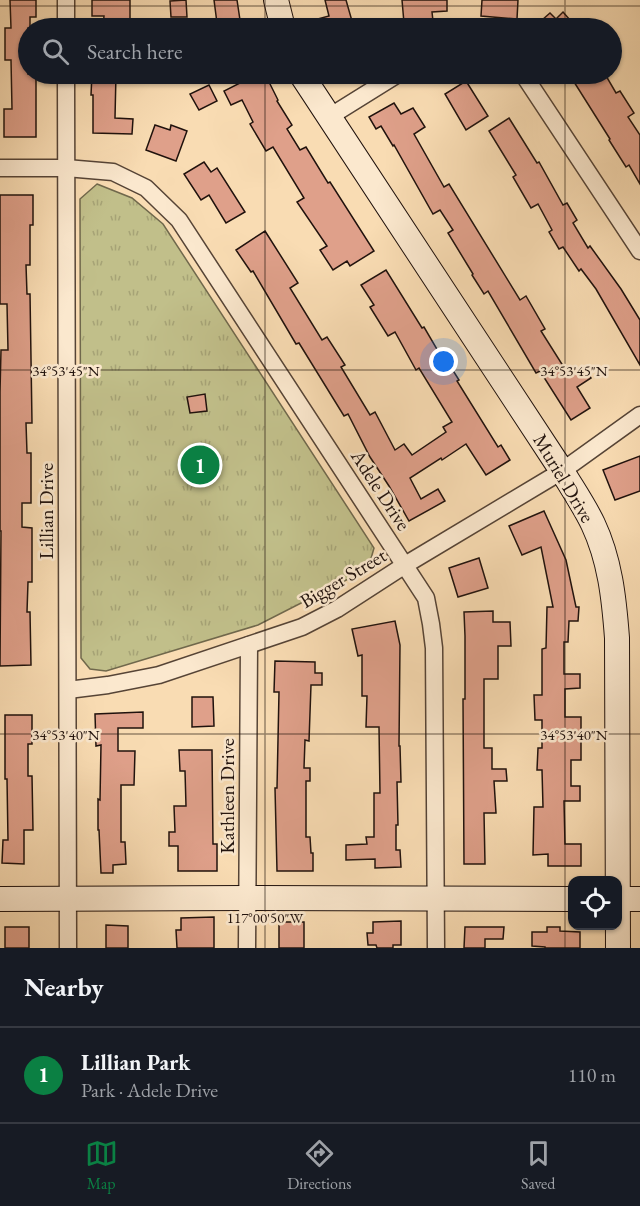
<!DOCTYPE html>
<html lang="en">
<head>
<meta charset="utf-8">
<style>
	:root { --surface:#171b24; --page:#20242c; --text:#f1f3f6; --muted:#9ea1a6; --line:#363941; --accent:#0b8043 }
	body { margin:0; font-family:"EB Garamond",serif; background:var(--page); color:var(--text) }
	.controls { position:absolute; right:18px; bottom:18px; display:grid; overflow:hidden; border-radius:12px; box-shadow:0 2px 4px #0004 }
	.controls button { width:54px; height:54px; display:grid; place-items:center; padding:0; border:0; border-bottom:2px solid var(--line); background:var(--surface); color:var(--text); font:30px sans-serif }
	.you { position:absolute; left:444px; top:362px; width:21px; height:21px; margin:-15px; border:4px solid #fff; border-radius:50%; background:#1a73e8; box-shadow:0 0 0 9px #1a73e833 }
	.badge { display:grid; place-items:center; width:39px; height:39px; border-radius:50%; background:var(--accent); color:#fff; font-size:20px; font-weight:700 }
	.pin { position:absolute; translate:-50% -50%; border:3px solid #fff; box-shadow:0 2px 6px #0006 }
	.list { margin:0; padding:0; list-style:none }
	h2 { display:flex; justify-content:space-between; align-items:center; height:78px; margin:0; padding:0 24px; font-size:26px }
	h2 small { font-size:20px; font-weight:400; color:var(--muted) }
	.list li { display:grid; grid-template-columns:39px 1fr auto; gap:18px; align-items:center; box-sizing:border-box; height:96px; padding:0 24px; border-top:2px solid var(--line) }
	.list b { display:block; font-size:22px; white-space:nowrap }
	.list p { margin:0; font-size:20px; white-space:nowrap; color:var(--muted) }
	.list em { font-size:20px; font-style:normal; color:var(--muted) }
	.icon { flex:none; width:33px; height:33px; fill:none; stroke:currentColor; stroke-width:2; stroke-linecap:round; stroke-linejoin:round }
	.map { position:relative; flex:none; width:640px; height:948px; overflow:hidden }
	.search { position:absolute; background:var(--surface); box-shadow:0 2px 4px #0004; left:18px; right:18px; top:18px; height:66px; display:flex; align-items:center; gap:15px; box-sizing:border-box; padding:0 21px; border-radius:33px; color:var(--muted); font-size:22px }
	.sheet { height:174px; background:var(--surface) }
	nav { display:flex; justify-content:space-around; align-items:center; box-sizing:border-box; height:84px; border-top:2px solid var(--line); background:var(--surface); font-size:16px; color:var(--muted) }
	nav a { display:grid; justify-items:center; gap:3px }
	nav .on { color:var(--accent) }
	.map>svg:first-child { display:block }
	.park { fill:url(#park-tufts); stroke:#70684c; stroke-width:1.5 }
	.building { fill:#dfa08a; stroke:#20120d; stroke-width:1.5 }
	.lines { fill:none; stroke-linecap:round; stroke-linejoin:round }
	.street-casing { stroke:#564436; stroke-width:19 }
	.secondary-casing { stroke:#20120d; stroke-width:26 }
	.street { stroke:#fbe8ce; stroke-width:16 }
	.secondary { stroke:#fbe8ce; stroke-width:24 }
	.ticks { fill:none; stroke:#20120d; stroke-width:1.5; stroke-opacity:0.45 }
	.labels { text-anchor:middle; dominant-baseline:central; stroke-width:5; stroke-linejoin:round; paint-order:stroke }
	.street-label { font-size:20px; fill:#20120d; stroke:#fbe8ce }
	.ticks-label { font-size:15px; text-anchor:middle; fill:#20120d; stroke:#fbe8ce; stroke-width:5; stroke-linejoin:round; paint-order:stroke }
</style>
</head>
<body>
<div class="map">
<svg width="640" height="948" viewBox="0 0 640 948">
	<defs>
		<pattern id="park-tufts" width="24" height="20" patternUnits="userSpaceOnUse" patternTransform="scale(1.5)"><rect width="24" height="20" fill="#c1bf8a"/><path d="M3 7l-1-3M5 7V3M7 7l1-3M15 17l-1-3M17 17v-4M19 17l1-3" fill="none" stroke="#a6a376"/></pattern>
	</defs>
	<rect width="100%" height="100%" fill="#f9dcb3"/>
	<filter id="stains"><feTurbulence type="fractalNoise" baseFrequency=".00333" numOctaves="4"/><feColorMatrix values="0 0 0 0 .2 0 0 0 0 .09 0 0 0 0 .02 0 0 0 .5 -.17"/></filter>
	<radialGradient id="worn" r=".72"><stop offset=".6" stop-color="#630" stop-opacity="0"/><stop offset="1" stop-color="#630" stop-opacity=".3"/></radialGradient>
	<polygon class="park" points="97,184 132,198 163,224 374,548 368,569 258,625 106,671 90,669 81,658 80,199"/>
	<g class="building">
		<polygon points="10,0 36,0 36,17 30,17 30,28 28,28 28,74 36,74 36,137 4,137 4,109 12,109 11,60 5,60 5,28 11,28"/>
		<polygon points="92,0 130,0 130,28 103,28 104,16 92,16"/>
		<polygon points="186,0 187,17 171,17 170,1"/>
		<polygon points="214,0 237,0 240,20 217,23"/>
		<polygon points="325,0 346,0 354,28 300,28 299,24 329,16"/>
		<polygon points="402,0 447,0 447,11 432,12 433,21 404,23"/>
		<polygon points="482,0 518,0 517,19 481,16"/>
		<polygon points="563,12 577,28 533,28 550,13 556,19"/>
		<polygon points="92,74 116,74 115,118 133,119 132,134 93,133 93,95 91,95"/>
		<polygon points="242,74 265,74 278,100 277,101 292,125 287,129 300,150 306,147 328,183 330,182 374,251 350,266 347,261 333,270 320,250 327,246 297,202 304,198 273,147 266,151 250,124 253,122 242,100 231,105 224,91 246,80"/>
		<polygon points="569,74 605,74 616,93 620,91 634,113 628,117 640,135 640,184 629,165 626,167 609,140 610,139"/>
		<polygon points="466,81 488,116 466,130 445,94"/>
		<polygon points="209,85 217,101 199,110 190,94"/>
		<polygon points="394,103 401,114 413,108 425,127 414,134 444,187 449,184 520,300 526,296 545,329 541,331 570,377 585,368 591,378 577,387 590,408 571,420 540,371 536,373 488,291 484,294 472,275 473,274 448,233 453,230 440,210 433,214 394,145 393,146 381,126 376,129 369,117"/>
		<polygon points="509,118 537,163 539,162 563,205 567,203 577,220 573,223 588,248 590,246 621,289 640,320 640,365 596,289 581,269 579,271 563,247 559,249 549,232 552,230 538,204 531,208 513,177 516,175 489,131"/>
		<polygon points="155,125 170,130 171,125 187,131 176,161 146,150"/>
		<polygon points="204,162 211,172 217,168 245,212 226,223 209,195 201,200 184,174"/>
		<polygon points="0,195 33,195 33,225 30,225 30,265 26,265 27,294 30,294 32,423 26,423 27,453 31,453 31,503 22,503 22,527 32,528 32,582 28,582 27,612 30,612 31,665 0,666 1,531 0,531 0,392 1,350 8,350 7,304 0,304"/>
		<polygon points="265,231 298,283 290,288 322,340 327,337 345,365 341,367 370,415 375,412 395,450 404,444 412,455 446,432 443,427 452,422 419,368 416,370 395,332 388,336 370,307 374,305 361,285 386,270 422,328 424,327 445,363 447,361 459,380 457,381 498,447 501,445 510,460 486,475 466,444 442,460 441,458 410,478 421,499 438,489 445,501 409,521 389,486 370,457 348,414 344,416 299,343 296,344 253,271 251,272 236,250"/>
		<polygon points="205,394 207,411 190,413 187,397"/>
		<polygon points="640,456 640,491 615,500 603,470"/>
		<polygon points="544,511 566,560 576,607 579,607 578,621 569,621 568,642 564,642 564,674 580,674 580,688 565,689 565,717 581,717 581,760 571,760 571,786 580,786 580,801 564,801 565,844 581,844 581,866 548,866 548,854 533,855 534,807 543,807 542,770 537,770 538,748 542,748 542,720 535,720 534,695 542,695 542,649 546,648 547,607 553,607 541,547 522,555 509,526"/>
		<polygon points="479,558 488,588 458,597 449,568"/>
		<polygon points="493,611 493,622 510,622 511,646 498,646 498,679 484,679 484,748 492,748 492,769 506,769 507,781 494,781 496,813 484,813 485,864 464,864 463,699 465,699 465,636 464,612"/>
		<polygon points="395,621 400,645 399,746 400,746 401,782 397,782 398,825 396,825 396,850 400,850 401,867 375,868 375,859 346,860 346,845 367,844 366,837 374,837 374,793 380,793 379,727 366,727 367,696 362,696 362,655 358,656 352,629"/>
		<polygon points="275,661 315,662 315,673 322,673 322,685 311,685 309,741 305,740 304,768 310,768 310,781 306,781 306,837 310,837 311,853 313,853 313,871 277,871 275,788 277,788 279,692 274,692"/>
		<polygon points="192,697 213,697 214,726 192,727"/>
		<polygon points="143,712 143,728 118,728 118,751 135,751 134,785 121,785 121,842 125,842 126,864 113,865 113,873 101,873 99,830 98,830 98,799 100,800 101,745 96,746 95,714"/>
		<polygon points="5,715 32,715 32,744 28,744 28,776 32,776 33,830 24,830 24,864 2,863 3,840 8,840 7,779 5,779"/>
		<polygon points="179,750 212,750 213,844 217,844 217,871 178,871 178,846 169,846 169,832 175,832 174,806 186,806 185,771 180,771"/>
		<polygon points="214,917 214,948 177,948 176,930 181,930 181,918"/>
		<polygon points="401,921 401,945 393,945 393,948 377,948 376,945 368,945 367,933 373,933 373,922"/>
		<rect x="279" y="922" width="25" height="26"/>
		<polygon points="106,925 128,926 128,948 106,948"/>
		<rect x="5" y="927" width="24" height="21"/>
		<polygon points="465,927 504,927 503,939 485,939 485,948 464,948"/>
		<polygon points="547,927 560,927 560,931 580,932 580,948 545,948 545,947 532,946 532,932 547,932"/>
	</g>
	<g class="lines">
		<g class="street-casing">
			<g id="street">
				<polyline points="66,0 66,28"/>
				<polyline points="66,74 68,948"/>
				<polyline points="523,74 640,251"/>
				<polyline points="329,117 398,74"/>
				<polyline points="0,168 66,168 113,172 146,188 179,220 426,598 431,624 434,648 436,948"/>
				<polyline points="68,690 108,685 159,675 302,627 337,609 405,565 562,471 640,415"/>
				<polyline points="247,948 249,645"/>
			</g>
		</g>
		<g class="secondary-casing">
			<g id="secondary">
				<polyline points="276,0 283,28"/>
				<path d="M301,74l261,397c10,17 22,34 31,53 17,36 21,74 24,114l1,310"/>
				<polyline points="0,899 247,898 572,899"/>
				<polyline points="618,899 640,899"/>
			</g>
		</g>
		<use href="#street" class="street"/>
		<use href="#secondary" class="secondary"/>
	</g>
	<path class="ticks" d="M265,0v28M565,0v28M0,6h640M265,74v874M565,74v874M0,370h640M0,734h640"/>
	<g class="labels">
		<g class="street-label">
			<text transform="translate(564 478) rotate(59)">Muriel Drive</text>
			<text transform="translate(381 490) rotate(57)">Adele Drive</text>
			<text transform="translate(46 511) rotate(-90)">Lillian Drive</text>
			<text transform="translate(343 578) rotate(-31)">Bigger Street</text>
			<text transform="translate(227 796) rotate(-90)">Kathleen Drive</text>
		</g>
	</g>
	<g class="ticks-label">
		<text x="66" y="376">34°53'45"N</text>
		<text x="574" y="376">34°53'45"N</text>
		<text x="66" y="740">34°53'40"N</text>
		<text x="574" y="740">34°53'40"N</text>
		<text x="265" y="923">117°00'50"W</text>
	</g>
	<rect width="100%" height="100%" filter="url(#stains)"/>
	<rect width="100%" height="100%" fill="url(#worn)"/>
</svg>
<div class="controls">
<button><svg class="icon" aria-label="locate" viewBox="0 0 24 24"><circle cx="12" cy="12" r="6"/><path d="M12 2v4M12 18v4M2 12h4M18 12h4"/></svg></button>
</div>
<div class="you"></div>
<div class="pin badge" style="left:200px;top:465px">1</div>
<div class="search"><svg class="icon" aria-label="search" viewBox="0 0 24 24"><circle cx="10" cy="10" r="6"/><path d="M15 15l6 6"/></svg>Search here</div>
</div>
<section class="sheet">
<h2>Nearby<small></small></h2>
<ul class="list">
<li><span class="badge">1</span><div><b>Lillian Park</b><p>Park · Adele Drive</p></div><em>110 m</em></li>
</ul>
</section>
<nav>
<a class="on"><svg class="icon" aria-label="map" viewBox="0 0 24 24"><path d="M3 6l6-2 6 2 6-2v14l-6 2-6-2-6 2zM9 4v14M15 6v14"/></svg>Map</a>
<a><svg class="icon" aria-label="directions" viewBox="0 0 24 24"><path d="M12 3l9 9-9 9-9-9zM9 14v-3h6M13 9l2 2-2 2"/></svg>Directions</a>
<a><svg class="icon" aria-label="saved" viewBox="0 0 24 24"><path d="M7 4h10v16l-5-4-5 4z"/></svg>Saved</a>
</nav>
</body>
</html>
